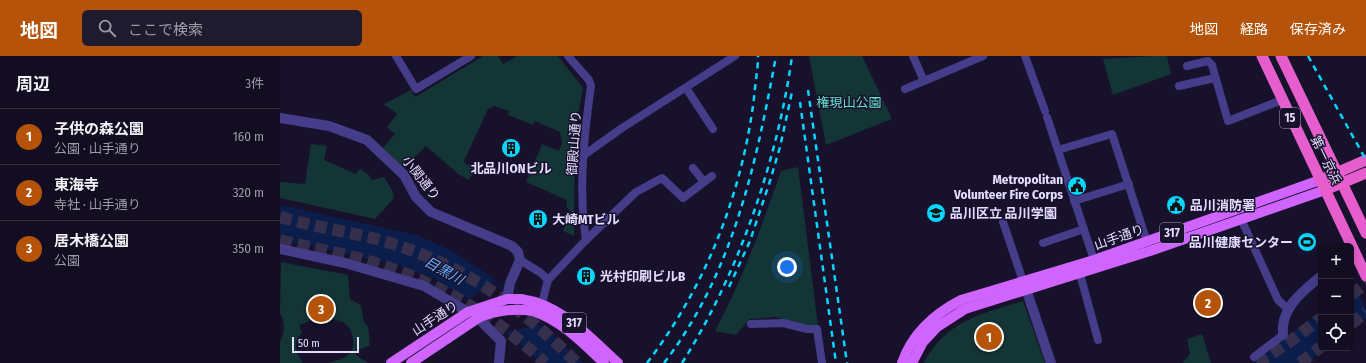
<!DOCTYPE html>
<html lang="ja">
<head>
<meta charset="utf-8">
<style>
	:root { --surface:#120d21; --page:#1f1b2e; --text:#f1f3f6; --muted:#9c9ca5; --line:#312d3f; --accent:#b45309 }
	body { margin:0; font-family:"Fira Sans Condensed","Noto Sans JP",sans-serif; background:var(--page); color:var(--text) }
	.controls { position:absolute; right:12px; bottom:12px; display:grid; overflow:hidden; border-radius:6px; box-shadow:0 2px 10px #0003 }
	.controls button { width:36px; height:36px; display:grid; place-items:center; padding:0; border:0; border-bottom:1px solid var(--line); background:var(--surface); color:var(--text); font:20px sans-serif }
	.scale { position:absolute; left:12px; bottom:10px; width:67px; box-sizing:border-box; padding-left:4px; border:2px solid #e3dcff; border-top:0; font-size:11px; line-height:14px; white-space:nowrap; color:#e3dcff; -webkit-text-stroke:3px #18112c; paint-order:stroke }
	.you { position:absolute; left:507px; top:211px; width:14px; height:14px; margin:-10px; border:3px solid #fff; border-radius:50%; background:#1a73e8; box-shadow:0 0 0 6px #1a73e833 }
	.badge { display:grid; place-items:center; width:26px; height:26px; border-radius:50%; background:var(--accent); color:#fff; font-size:13px; font-weight:700 }
	.pin { position:absolute; translate:-50% -50%; border:2px solid #fff; box-shadow:0 1px 4px #0006 }
	.list { margin:0; padding:0; list-style:none }
	h2 { display:flex; justify-content:space-between; align-items:center; height:52px; margin:0; padding:0 16px; font-size:17px }
	h2 small { font-size:13px; font-weight:400; color:var(--muted) }
	.list li { display:grid; grid-template-columns:26px 1fr auto; gap:12px; align-items:center; box-sizing:border-box; height:56px; padding:0 16px; border-top:1px solid var(--line) }
	.list b { display:block; font-size:15px; white-space:nowrap }
	.list p { margin:0; font-size:13px; white-space:nowrap; color:var(--muted) }
	.list em { font-size:13px; font-style:normal; color:var(--muted) }
	.icon { flex:none; width:22px; height:22px; fill:none; stroke:currentColor; stroke-width:2; stroke-linecap:round; stroke-linejoin:round }
	.map { position:relative; flex:none; width:1086px; height:307px; overflow:hidden }
	header { display:flex; align-items:center; gap:24px; box-sizing:border-box; height:56px; padding:0 20px; background:var(--accent); color:#fff }
	header strong { font-size:19px }
	nav { display:flex; gap:22px; margin-inline-start:auto; font-size:14px }
	.search { width:280px; height:36px; background:var(--page); display:flex; align-items:center; gap:10px; box-sizing:border-box; padding:0 14px; border-radius:6px; color:var(--muted); font-size:15px }
	main { display:flex }
	aside { flex:1; background:var(--surface) }
	.map>svg:first-child { display:block }
	.green { fill:#143536 }
	.water { fill:#0b1e4b }
	.pier { fill:#18112c }
	.lines { fill:none; stroke-linecap:round; stroke-linejoin:round }
	.motorway-tunnel { stroke:#362f4c; stroke-width:12; stroke-dasharray:12 6; stroke-linecap:butt }
	.minor { stroke:#453d8a; stroke-width:8 }
	.tertiary { stroke:#453d8a; stroke-width:10 }
	.primary { stroke:#cf64fe; stroke-width:10 }
	.trunk { stroke:#e65ecd; stroke-width:11 }
	.rail { stroke:#09d5fe; stroke-width:2.5; stroke-dasharray:6 5; stroke-linecap:butt }
	.primary-bridge { stroke:#cf64fe; stroke-width:10 }
	.labels { text-anchor:middle; dominant-baseline:central; stroke-width:3; stroke-linejoin:round; paint-order:stroke }
	.shield { fill:#18112c; stroke:#a69fc0; stroke-width:1 }
	.shield-label { font-size:12px; font-weight:bold; fill:#e3dcff }
	.park-label { font-size:13px; fill:#66e1cb; stroke:#18112c }
	.street-label { font-size:13px; fill:#e3dcff; stroke:#18112c }
	.poi-label { font-size:13px; font-weight:bold; fill:#e3dcff; stroke:#18112c; text-anchor:start }
	.water-label { font-size:14px; font-style:italic; fill:#6bb0fe; stroke:#18112c }
</style>
</head>
<body>
<header>
<strong>地図</strong>
<div class="search"><svg class="icon" aria-label="search" viewBox="0 0 24 24"><circle cx="10" cy="10" r="6"/><path d="M15 15l6 6"/></svg>ここで検索</div>
<nav><a>地図</a><a>経路</a><a>保存済み</a></nav>
</header>
<main>
<aside>
<h2>周辺<small>3件</small></h2>
<ul class="list">
<li><span class="badge">1</span><div><b>子供の森公園</b><p>公園 · 山手通り</p></div><em>160 m</em></li>
<li><span class="badge">2</span><div><b>東海寺</b><p>寺社 · 山手通り</p></div><em>320 m</em></li>
<li><span class="badge">3</span><div><b>居木橋公園</b><p>公園</p></div><em>350 m</em></li>
</ul>
</aside>
<div class="map">
<svg width="1086" height="307" viewBox="0 0 1086 307">
	<rect width="100%" height="100%" fill="#18112c"/>
	<g class="green">
		<polygon points="203,0 218,0 223,8 237,0 278,0 303,32 295,76 294,180 283,175 291,157 287,151 287,144 246,126 262,88 279,95 282,87 280,76 255,65 253,69 228,59 229,55 214,50 208,53 184,105 185,108 189,109 199,106 189,124 178,118 146,90 123,112 102,93 115,78 107,71 117,58 104,48 131,34 135,41"/>
		<polygon points="529,0 582,0 612,63 546,89"/>
		<polygon points="873,0 887,0 891,18 833,39 823,3"/>
		<polygon points="31,88 47,90 44,104 76,118 80,113 88,118 92,124 104,121 113,136 114,142 95,163 0,142 0,126 25,128"/>
		<path d="M518,111l20,159 -15,-1 -28,-8 -25,2 -14,16 -21,-4c27,-51 47,-105 66,-160z"/>
		<path d="M1,206l67,13 2,24 11,6 3,18 4,3 2,19 -9,4 -5,-1v7l12,8h-40c7,-2 16,-4 21,-9 8,-8 4,-26 -5,-31 -3,-2 -7,-2 -9,-3l-4,-7 -32,12 3,8c-10,10 -6,19 1,30h-23v-21l3,-7 1,-7 -1,-9 -3,-6z"/>
		<path d="M743,245l22,62h-121c21,-42 58,-49 99,-62z"/>
		<polygon points="922,278 931,307 903,307 910,298 907,283"/>
	</g>
	<g class="water">
		<polygon points="0,149 136,179 171,194 213,222 303,307 260,307 188,243 152,221 117,209 0,183"/>
		<polygon points="1086,220 1086,262 1071,273 1071,232"/>
		<polygon points="1041,255 1041,292 1046,292 1027,307 972,307"/>
	</g>
	<g class="pier">
		<polygon points="1086,218 1086,253 1074,227"/>
		<polygon points="214,225 229,240 264,271 260,269 251,270 225,277 187,244"/>
	</g>
	<g class="lines">
		<g class="motorway-tunnel">
			<path d="M0,161c35,10 72,15 107,25 80,25 131,63 190,121"/>
			<path d="M0,184c31,8 62,13 92,22 66,20 123,54 173,101"/>
			<polyline points="1071,239 1086,227"/>
			<polyline points="1071,268 1086,256"/>
			<polyline points="977,307 1008,287 1041,262"/>
			<polyline points="1020,307 1041,291"/>
		</g>
		<g class="minor">
			<polyline points="116,0 136,33 191,0"/>
			<path d="M288,0l21,24 2,6c-7,50 -13,104 -5,154"/>
			<polyline points="633,0 644,25"/>
			<polyline points="745,0 765,55"/>
			<polyline points="907,10 928,5 932,9 948,65 1002,44"/>
			<polyline points="899,30 935,22"/>
			<polyline points="406,32 433,73"/>
			<polyline points="625,33 703,0"/>
			<polyline points="767,61 814,204"/>
			<polyline points="778,94 832,78 867,186"/>
			<polyline points="304,99 342,72 455,0"/>
			<polyline points="413,112 424,126"/>
			<polyline points="794,145 849,128"/>
			<polyline points="961,163 998,244 1008,253"/>
			<polyline points="723,166 745,231"/>
			<polyline points="763,187 804,173"/>
			<polyline points="240,204 261,217 268,224"/>
			<polyline points="800,218 818,284"/>
			<polyline points="262,247 268,224 306,184 356,136 382,122 403,142 432,120"/>
			<polyline points="471,268 503,267 527,273 537,273 542,307"/>
			<polyline points="974,301 1003,279"/>
		</g>
		<g class="tertiary">
			<polyline points="0,62 49,70 87,84 124,119 136,141 151,156 232,190 238,196 240,204 230,227 227,243"/>
			<polyline points="0,193 65,207 144,230 188,256"/>
			<polyline points="746,233 771,307"/>
			<polyline points="198,262 221,285 219,307"/>
			<path d="M1003,279c-3,-27 19,-43 38,-59"/>
		</g>
		<g class="primary">
			<path d="M241,243c41,6 67,37 97,64"/>
			<path d="M253,255c29,10 49,31 71,52"/>
			<polyline points="111,307 188,256"/>
			<polyline points="131,307 198,262"/>
			<path d="M622,307c10,-29 32,-49 59,-63l133,-40 226,-80"/>
			<polyline points="632,307 643,286 657,271 685,253 870,195 1045,134"/>
		</g>
		<g class="trunk">
			<polyline points="982,0 1086,220"/>
			<polyline points="1001,0 1086,177"/>
			<polyline points="1040,124 1086,104"/>
			<polyline points="1045,134 1086,117"/>
		</g>
		<g class="rail">
			<polyline points="1028,0 1086,104"/>
			<polyline points="528,34 567,307"/>
			<polyline points="520,46 556,307"/>
			<polyline points="449,231 470,185 490,125 500,91 512,36"/>
			<path d="M367,307c59,-77 95,-169 107,-265 1,-14 4,-28 4,-42"/>
			<path d="M384,307c69,-90 92,-198 112,-307"/>
			<path d="M402,307c56,-88 96,-204 110,-307"/>
		</g>
		<g class="primary-bridge">
			<polyline points="188,256 227,243 241,243"/>
			<path d="M198,262c18,-8 35,-10 55,-7"/>
		</g>
	</g>
	<defs>
		<g id="building-disc" transform="scale(1)"><circle r="9.5" fill="#09d5fe" stroke="#18112c"/><path d="M-4-6H4V6H1V3H-1V6H-4ZM-2.5-4.3h1.7v1.8h-1.7ZM.8-4.3h1.7v1.8H.8ZM-2.5-1h1.7V.8h-1.7ZM.8-1h1.7V.8H.8Z" fill="#111"/></g>
		<g id="civic-disc" transform="scale(1)"><circle r="9.5" fill="#09d5fe" stroke="#18112c"/><path d="M-.6-6.5H3V-4.5H.6V-3L4-1V1h2V6H-6V1h2V-1L-.6-3ZM-1.2 2.5V6h2.4V2.5Z" fill="#111"/></g>
		<g id="school-disc" transform="scale(1)"><circle r="9.5" fill="#09d5fe" stroke="#18112c"/><path d="M0-5L7-2L0 1L-7-2ZM-4 1L0 2.5L4 1V4Q0 6-4 4Z" fill="#111"/></g>
		<g id="stadium-disc" transform="scale(1)"><circle r="9.5" fill="#09d5fe" stroke="#18112c"/><path d="M0-5a6.5 5 0 1 0 0 10a6.5 5 0 1 0 0-10ZM-3.5-1.8h7v3.6h-7Z" fill="#111"/></g>
	</defs>
	<g fill-rule="evenodd">
		<use href="#building-disc" x="231" y="92"/>
		<use href="#civic-disc" x="797" y="130"/>
		<use href="#civic-disc" x="896" y="149"/>
		<use href="#school-disc" x="656" y="157"/>
		<use href="#building-disc" x="258" y="163"/>
		<use href="#stadium-disc" x="1027" y="186"/>
		<use href="#building-disc" x="306" y="220"/>
	</g>
	<g class="labels">
		<g class="shield">
			<rect x="1000" y="52" width="20" height="20" rx="3"/>
			<rect x="880" y="167" width="24" height="20" rx="3"/>
			<rect x="282" y="257" width="24" height="20" rx="3"/>
		</g>
		<g class="shield-label">
			<text x="1010" y="62">15</text>
			<text x="892" y="177">317</text>
			<text x="294" y="267">317</text>
		</g>
		<g class="park-label">
			<text x="569" y="46">権現山公園</text>
		</g>
		<g class="street-label">
			<text transform="translate(294 87) rotate(-86)">御殿山通り</text>
			<text transform="translate(1046 104) rotate(64)">第一京浜</text>
			<text transform="translate(141 122) rotate(52)">小関通り</text>
			<text transform="translate(839 181) rotate(-19)">山手通り</text>
			<text transform="translate(155 262) rotate(-33)">山手通り</text>
		</g>
		<g class="poi-label">
			<text x="231" y="112" text-anchor="middle">北品川ONビル</text>
			<text x="783" y="123" text-anchor="end">Metropolitan<tspan x="783" dy="15">Volunteer Fire Corps</tspan></text>
			<text x="910" y="149">品川消防署</text>
			<text x="670" y="157">品川区立 品川学園</text>
			<text x="272" y="163">大崎MTビル</text>
			<text x="1013" y="186" text-anchor="end">品川健康センター</text>
			<text x="320" y="220">光村印刷ビルB</text>
		</g>
		<g class="water-label">
			<text transform="translate(164 215) rotate(29)">目黒川</text>
		</g>
	</g>
</svg>
<div class="controls">
<button>+</button>
<button>−</button>
<button><svg class="icon" aria-label="locate" viewBox="0 0 24 24"><circle cx="12" cy="12" r="6"/><path d="M12 2v4M12 18v4M2 12h4M18 12h4"/></svg></button>
</div>
<div class="scale">50 m</div>
<div class="you"></div>
<div class="pin badge" style="left:709px;top:281px">1</div>
<div class="pin badge" style="left:928px;top:247px">2</div>
<div class="pin badge" style="left:41px;top:253px">3</div>
</div>
</main>
</body>
</html>
